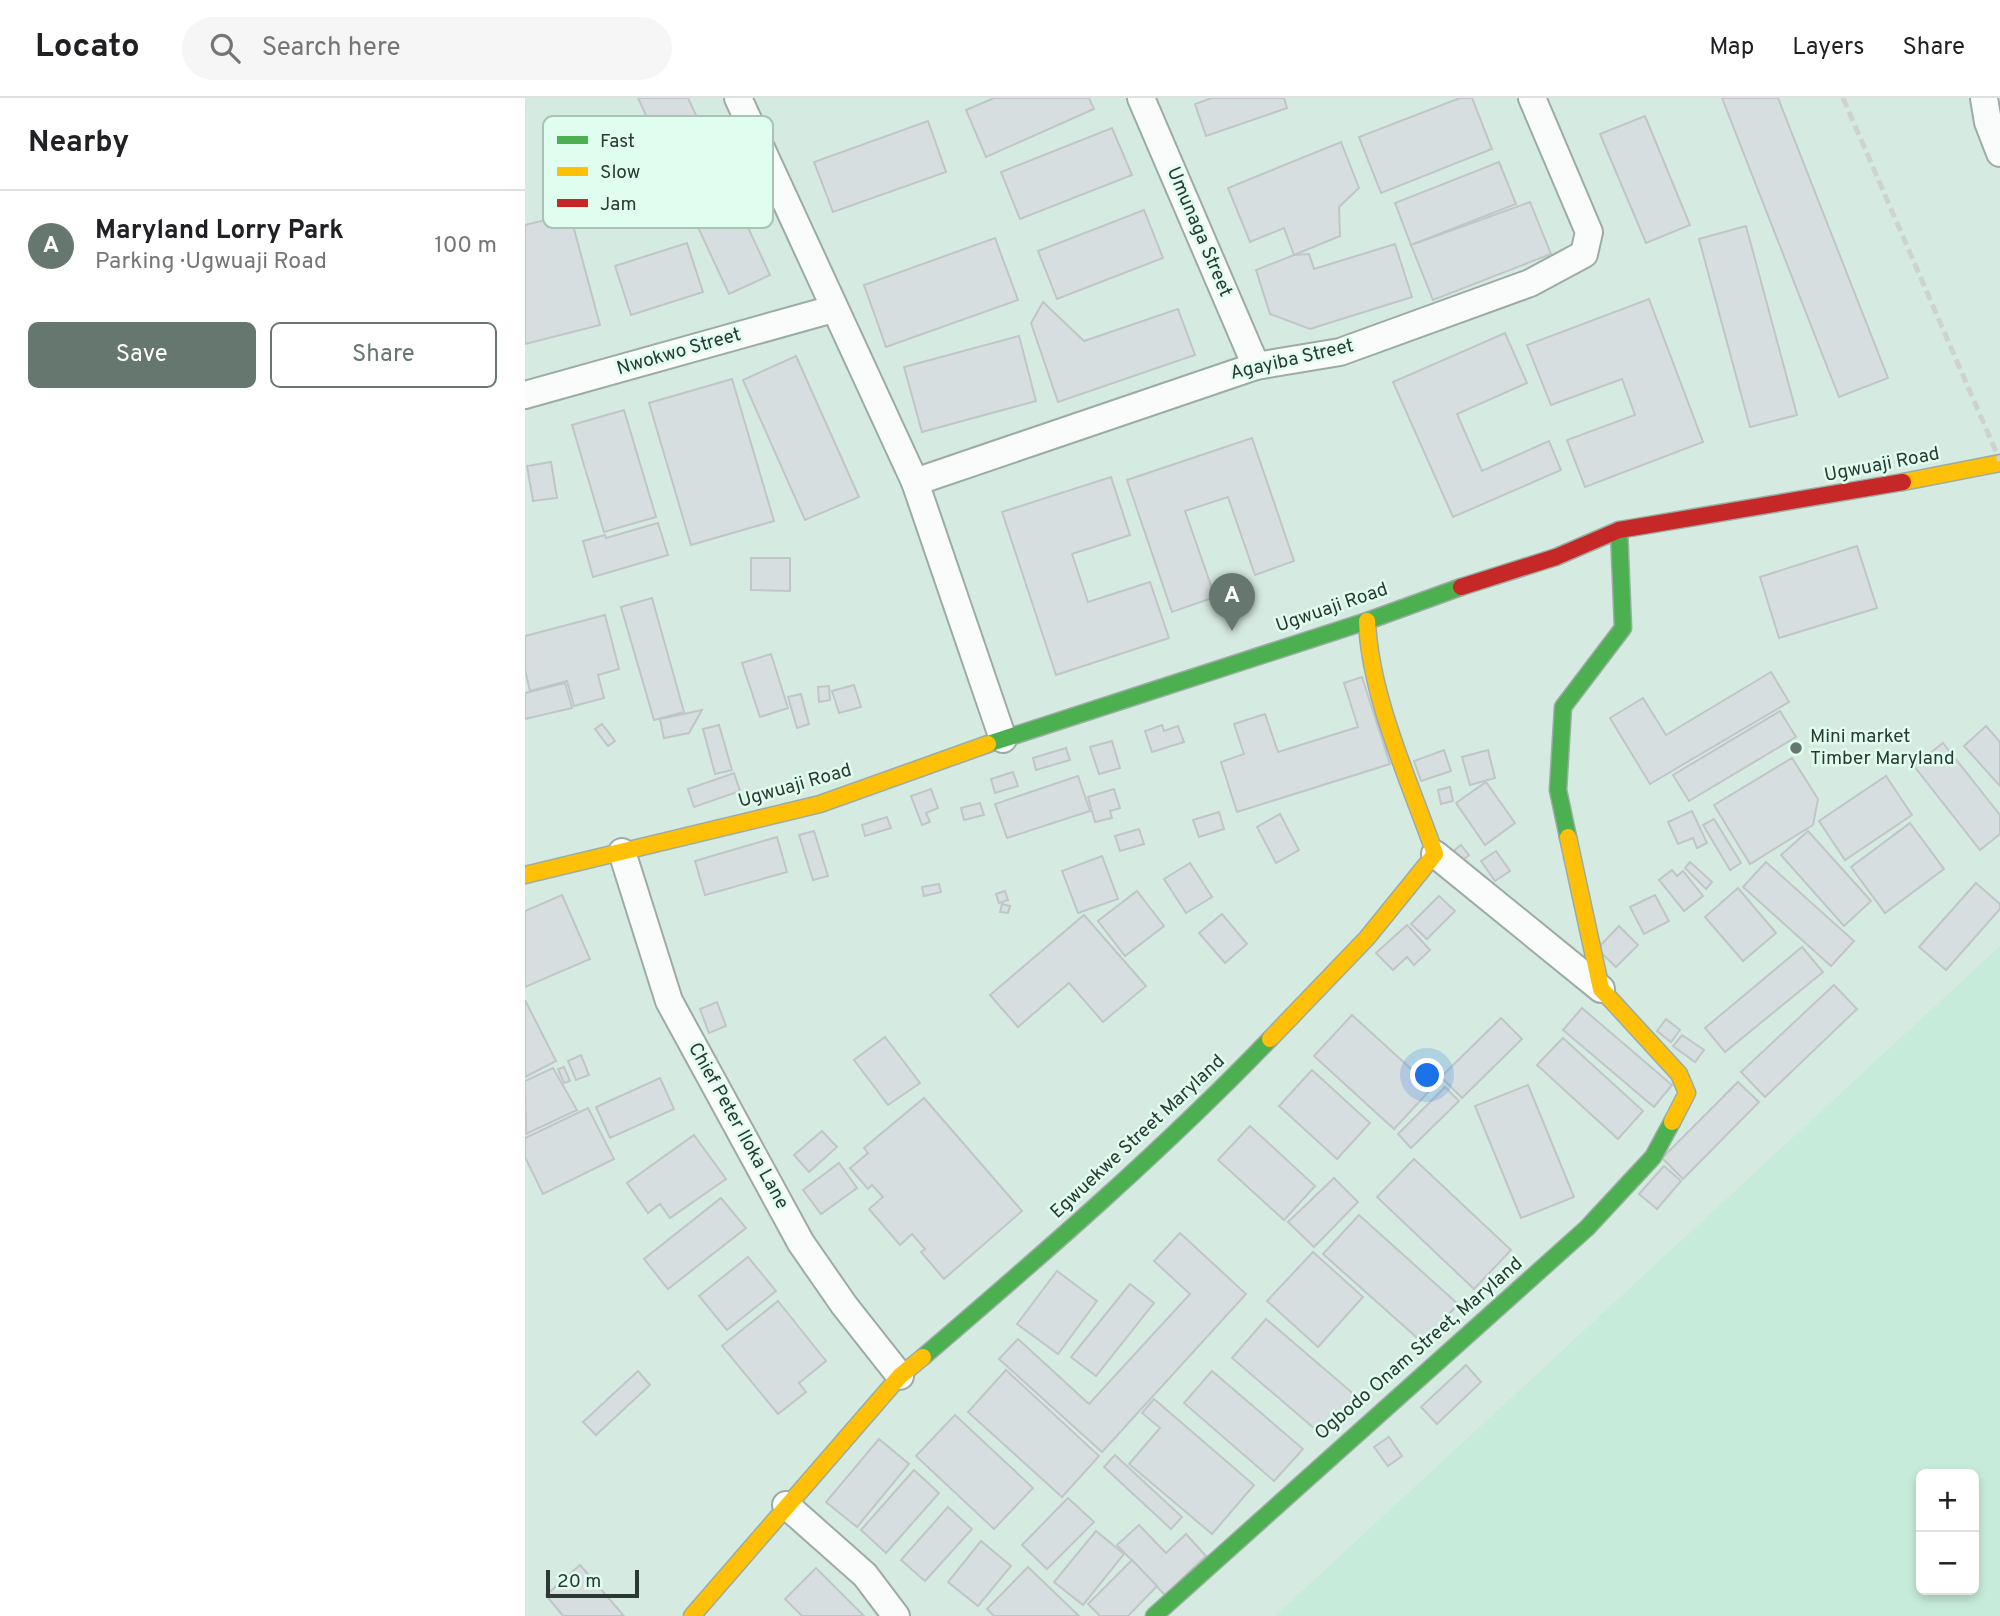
<!DOCTYPE html>
<html lang="en">
<head>
<meta charset="utf-8">
<style>
	:root { --surface:#fff; --page:#f6f6f6; --text:#202124; --muted:#757577; --line:#e0e0e0; --accent:#66776f }
	body { margin:0; font-family:Overpass,sans-serif; background:var(--page); color:var(--text) }
	.controls { position:absolute; right:21px; bottom:21px; display:grid; overflow:hidden; border-radius:10px; box-shadow:0 4px 10px #0003 }
	.controls button { width:63px; height:63px; display:grid; place-items:center; padding:0; border:0; border-bottom:2px solid var(--line); background:var(--surface); color:var(--text); font:35px sans-serif }
	.scale { position:absolute; left:21px; bottom:18px; width:93px; box-sizing:border-box; padding-left:7px; border:4px solid #2a3932; border-top:0; font-size:19px; line-height:24px; white-space:nowrap; color:#2a3932; -webkit-text-stroke:5px #dffef0; paint-order:stroke }
	.you { position:absolute; left:903px; top:978px; width:24px; height:24px; margin:-18px; border:5px solid #fff; border-radius:50%; background:#1a73e8; box-shadow:0 0 0 10px #1a73e833 }
	.badge { display:grid; place-items:center; width:46px; height:46px; border-radius:50%; background:var(--accent); color:#fff; font-size:23px; font-weight:700 }
	.pin { position:absolute; translate:-50% -58px; filter:drop-shadow(0 2px 4px #0008) }
	.pin::after { content:''; position:absolute; top:37px; width:24px; height:21px; background:inherit; clip-path:polygon(0 0,100% 0,50% 100%) }
	.list { margin:0; padding:0; list-style:none }
	h2 { display:flex; justify-content:space-between; align-items:center; height:91px; margin:0; padding:0 28px; font-size:30px }
	h2 small { font-size:23px; font-weight:400; color:var(--muted) }
	.list li { display:grid; grid-template-columns:46px 1fr auto; gap:21px; align-items:center; box-sizing:border-box; height:112px; padding:0 28px; border-top:2px solid var(--line) }
	.list b { display:block; font-size:26px; white-space:nowrap }
	.list p { margin:0; font-size:23px; white-space:nowrap; color:var(--muted) }
	.list em { font-size:23px; font-style:normal; color:var(--muted) }
	.actions { display:flex; gap:14px; padding:21px 28px }
	.actions a { flex:1; padding:16px 0; border:2px solid var(--accent); border-radius:10px; text-align:center; font-size:24px; color:var(--accent) }
	.actions .main { background:var(--accent); color:#fff }
	.icon { flex:none; width:38px; height:38px; fill:none; stroke:currentColor; stroke-width:2; stroke-linecap:round; stroke-linejoin:round }
	.map { position:relative; flex:none; width:1475px; height:1518px; overflow:hidden }
	header { display:flex; align-items:center; gap:42px; box-sizing:border-box; height:98px; padding:0 35px; background:var(--surface); border-bottom:2px solid var(--line) }
	header strong { font-size:33px }
	nav { display:flex; gap:38px; margin-inline-start:auto; font-size:24px }
	.search { width:490px; height:63px; background:var(--page); display:flex; align-items:center; gap:18px; box-sizing:border-box; padding:0 24px; border-radius:38px; color:var(--muted); font-size:26px }
	main { display:flex }
	aside { flex:1; background:var(--surface) }
	.map>svg:first-child { display:block }
	.built { fill:#c7ebda; fill-rule:evenodd }
	.building { fill:#d7dee0; stroke:#c0c6c8; stroke-width:2 }
	.lines { fill:none; stroke-linecap:round; stroke-linejoin:round }
	.street-casing { stroke:#9caca5; stroke-width:30 }
	.fast-casing { stroke:#9caca5; stroke-width:19 }
	.slow-casing { stroke:#9caca5; stroke-width:19 }
	.jam-casing { stroke:#9caca5; stroke-width:19 }
	.street { stroke:#f9fcfa; stroke-width:26 }
	.fast { stroke:#4caf50; stroke-width:16 }
	.slow { stroke:#ffc107; stroke-width:16 }
	.jam { stroke:#c62828; stroke-width:16 }
	.rail { stroke:#cdd3d0; stroke-width:5; stroke-dasharray:10 5; stroke-linecap:butt }
	.poi-dot { fill:#66776f; stroke:#dffef0; stroke-width:2.5 }
	.labels { text-anchor:middle; dominant-baseline:central; stroke-width:5; stroke-linejoin:round; paint-order:stroke }
	.street-label { font-size:19px; fill:#2a3932; stroke:#dffef0 }
	.poi-label { font-size:19px; fill:#2a3932; stroke:#dffef0; text-anchor:start }
	.key { fill:#dffef0; stroke:#a9c3b7; stroke-width:2 }
	.key-label { font-size:19px; fill:#2a3932 }
</style>
</head>
<body>
<header>
<strong>Locato</strong>
<div class="search"><svg class="icon" aria-label="search" viewBox="0 0 24 24"><circle cx="10" cy="10" r="6"/><path d="M15 15l6 6"/></svg>Search here</div>
<nav><a>Map</a><a>Layers</a><a>Share</a></nav>
</header>
<main>
<aside>
<h2>Nearby<small></small></h2>
<ul class="list">
<li><span class="badge">A</span><div><b>Maryland Lorry Park</b><p>Parking · Ugwuaji Road</p></div><em>100 m</em></li>
</ul>
<div class="actions"><a class="main">Save</a><a>Share</a></div>
</aside>
<div class="map">
<svg width="1475" height="1518" viewBox="0 0 1475 1518">
	<rect width="100%" height="100%" fill="#d5eae0"/>
	<path class="built" d="M1475,848v670h-725zM1396,1376h53v116h-53z"/>
	<g class="building">
		<polygon points="113,0 163,0 245,177 204,196"/>
		<polygon points="469,0 564,0 569,11 461,59 441,12"/>
		<polygon points="687,0 759,0 762,10 681,38 670,6"/>
		<polygon points="935,0 947,0 967,51 856,95 834,39"/>
		<polygon points="1197,0 1253,0 1363,280 1314,299"/>
		<polygon points="1120,18 1165,127 1121,145 1075,36"/>
		<polygon points="403,23 421,74 308,114 289,64"/>
		<polygon points="587,30 607,77 495,121 476,74"/>
		<polygon points="816,44 834,90 814,109 815,138 769,157 759,130 725,144 703,90"/>
		<polygon points="974,64 991,106 886,147 870,105"/>
		<polygon points="1005,104 1026,156 908,202 886,147"/>
		<polygon points="619,112 638,160 532,201 513,153"/>
		<polygon points="45,116 75,227 0,246 0,127"/>
		<polygon points="1221,128 1272,317 1225,329 1174,141"/>
		<polygon points="470,140 493,202 361,249 339,187"/>
		<polygon points="162,145 178,194 106,217 90,168"/>
		<polygon points="870,146 887,199 785,231 745,216 731,172 769,157 784,156 789,171"/>
		<polygon points="1124,201 1178,344 1060,389 1042,342 1110,317 1097,281 1026,307 1002,247"/>
		<polygon points="518,204 559,243 653,211 670,257 533,304 506,225"/>
		<polygon points="980,235 1002,285 932,316 957,373 1024,343 1036,372 928,419 868,284"/>
		<polygon points="494,238 511,303 397,334 379,269"/>
		<polygon points="271,258 334,399 280,422 218,282"/>
		<polygon points="207,281 249,423 166,447 124,305"/>
		<polygon points="99,312 131,419 79,434 47,327"/>
		<polygon points="727,340 769,463 730,477 703,399 660,413 690,499 647,514 602,382"/>
		<polygon points="26,364 32,400 8,403 2,368"/>
		<polygon points="586,379 605,437 547,456 563,504 625,484 644,540 531,577 477,414"/>
		<polygon points="133,425 143,457 68,479 58,443 80,437 81,440"/>
		<polygon points="1332,448 1352,510 1254,540 1235,479"/>
		<polygon points="226,460 265,460 265,493 226,492"/>
		<polygon points="127,500 159,614 129,622 96,509"/>
		<polygon points="80,517 94,571 73,577 79,600 49,608 42,583 5,593 0,572 0,538"/>
		<polygon points="246,556 263,610 235,619 217,565"/>
		<polygon points="1246,574 1264,604 1125,686 1085,620 1118,600 1141,637"/>
		<polygon points="837,579 865,666 712,714 696,664 719,656 709,626 740,616 753,654 833,629 819,585"/>
		<polygon points="40,585 47,610 0,621 0,595"/>
		<polygon points="329,587 336,609 314,615 307,593"/>
		<polygon points="304,588 305,602 294,604 293,589"/>
		<polygon points="276,596 284,626 272,630 263,599"/>
		<polygon points="177,612 164,635 139,640 135,621"/>
		<polygon points="1255,613 1271,639 1164,703 1148,677"/>
		<polygon points="77,626 90,643 83,648 70,631"/>
		<polygon points="194,627 207,672 190,676 178,631"/>
		<polygon points="637,627 639,633 653,628 659,644 627,654 620,633"/>
		<polygon points="1461,628 1475,644 1475,688 1439,648"/>
		<polygon points="587,643 595,670 574,676 565,649"/>
		<polygon points="1418,645 1475,717 1475,736 1455,752 1389,668"/>
		<polygon points="541,650 545,662 511,672 508,660"/>
		<polygon points="919,652 926,673 896,683 889,663"/>
		<polygon points="963,652 970,680 945,687 937,659"/>
		<polygon points="1267,660 1293,701 1288,727 1225,766 1189,707"/>
		<polygon points="488,674 493,688 470,695 466,681"/>
		<polygon points="209,675 215,693 169,709 163,691"/>
		<polygon points="553,678 565,713 482,740 470,706"/>
		<polygon points="1361,678 1387,717 1320,762 1294,723"/>
		<polygon points="961,684 990,725 960,747 931,705"/>
		<polygon points="925,689 928,703 916,706 913,692"/>
		<polygon points="406,691 413,710 401,715 405,724 397,727 386,698"/>
		<polygon points="589,691 595,710 585,713 587,720 570,724 563,699"/>
		<polygon points="455,705 459,717 439,722 436,710"/>
		<polygon points="1167,713 1182,745 1172,750 1168,740 1153,746 1143,724"/>
		<polygon points="694,714 699,731 674,739 668,722"/>
		<polygon points="755,716 774,752 751,765 732,729"/>
		<polygon points="362,719 366,730 340,738 337,727"/>
		<polygon points="1189,721 1216,765 1205,772 1178,727"/>
		<polygon points="1385,725 1419,771 1360,815 1326,769"/>
		<polygon points="614,731 619,746 595,753 590,738"/>
		<polygon points="289,733 303,778 288,782 274,737"/>
		<polygon points="1283,733 1346,803 1319,828 1256,757"/>
		<polygon points="252,739 262,774 180,797 170,763"/>
		<polygon points="936,747 944,757 928,770 920,760"/>
		<polygon points="971,753 985,773 970,783 956,763"/>
		<polygon points="577,758 593,801 553,815 537,773"/>
		<polygon points="1165,764 1187,784 1181,791 1160,770"/>
		<polygon points="1241,764 1329,843 1306,868 1218,789"/>
		<polygon points="665,765 687,799 661,815 639,781"/>
		<polygon points="1147,772 1152,778 1158,773 1178,798 1159,813 1134,782"/>
		<polygon points="1451,785 1475,806 1475,811 1421,872 1394,849"/>
		<polygon points="414,786 416,794 399,798 397,789"/>
		<polygon points="1213,790 1251,835 1218,863 1180,819"/>
		<polygon points="480,793 483,802 474,805 471,796"/>
		<polygon points="612,793 639,828 600,858 573,823"/>
		<polygon points="37,797 65,861 0,889 0,813"/>
		<polygon points="1130,797 1144,823 1119,836 1105,809"/>
		<polygon points="914,798 930,813 902,841 886,826"/>
		<polygon points="477,806 485,808 483,815 475,814"/>
		<polygon points="697,816 722,846 700,865 674,835"/>
		<polygon points="559,817 621,888 578,924 544,885 493,929 465,897"/>
		<polygon points="882,827 905,852 889,867 882,859 868,872 851,855"/>
		<polygon points="1094,828 1113,847 1091,869 1072,851"/>
		<polygon points="1277,849 1298,874 1200,954 1180,930"/>
		<polygon points="1309,887 1332,911 1240,999 1216,974"/>
		<polygon points="0,902 31,963 0,979"/>
		<polygon points="192,904 201,928 184,935 175,911"/>
		<polygon points="1057,910 1147,987 1129,1009 1038,932"/>
		<polygon points="827,917 907,990 869,1031 789,958"/>
		<polygon points="976,920 997,941 937,1000 916,979"/>
		<polygon points="1141,921 1155,932 1146,944 1132,933"/>
		<polygon points="1157,937 1179,952 1170,964 1148,948"/>
		<polygon points="360,939 395,985 363,1007 329,962"/>
		<polygon points="1038,940 1118,1013 1093,1041 1012,967"/>
		<polygon points="56,957 64,977 51,982 43,963"/>
		<polygon points="39,969 45,983 39,985 33,971"/>
		<polygon points="28,970 52,1012 1,1036 0,983"/>
		<polygon points="787,972 845,1025 812,1061 754,1008"/>
		<polygon points="135,980 149,1011 85,1040 71,1009"/>
		<polygon points="1213,984 1234,1004 1158,1081 1137,1060"/>
		<polygon points="1003,987 1049,1099 996,1120 950,1008"/>
		<polygon points="920,989 934,1003 886,1050 873,1036"/>
		<polygon points="399,1000 497,1113 419,1181 396,1154 400,1151 387,1136 375,1147 344,1111 358,1099 347,1087 343,1091 325,1070 343,1055 339,1050"/>
		<polygon points="63,1010 89,1061 18,1096 0,1059 0,1040"/>
		<polygon points="725,1028 790,1088 759,1122 693,1062"/>
		<polygon points="297,1033 312,1049 284,1074 269,1057"/>
		<polygon points="169,1037 201,1081 145,1120 135,1106 123,1115 102,1085"/>
		<polygon points="889,1061 986,1152 949,1191 852,1099"/>
		<polygon points="314,1065 332,1090 296,1116 278,1092"/>
		<polygon points="1139,1068 1156,1083 1132,1111 1114,1096"/>
		<polygon points="809,1080 833,1104 789,1149 763,1124"/>
		<polygon points="196,1100 221,1130 143,1191 119,1161"/>
		<polygon points="834,1117 933,1206 898,1245 798,1156"/>
		<polygon points="655,1135 721,1196 577,1354 474,1261 493,1241 564,1306 665,1196 629,1163"/>
		<polygon points="788,1154 838,1199 793,1249 742,1203"/>
		<polygon points="223,1159 251,1193 202,1232 174,1198"/>
		<polygon points="532,1173 572,1203 533,1256 492,1226"/>
		<polygon points="605,1186 629,1205 571,1278 546,1259"/>
		<polygon points="253,1203 301,1263 274,1285 281,1294 253,1316 197,1248"/>
		<polygon points="741,1221 831,1298 797,1337 707,1260"/>
		<polygon points="941,1267 956,1284 912,1326 896,1309"/>
		<polygon points="481,1272 574,1358 537,1399 443,1314"/>
		<polygon points="113,1273 125,1287 71,1337 58,1324"/>
		<polygon points="687,1273 778,1351 749,1383 659,1305"/>
		<polygon points="629,1301 729,1387 687,1436 604,1366 635,1330 617,1315"/>
		<polygon points="430,1317 508,1390 469,1431 391,1358"/>
		<polygon points="864,1339 877,1358 863,1368 849,1349"/>
		<polygon points="354,1341 384,1366 332,1429 301,1404"/>
		<polygon points="590,1357 657,1419 646,1431 579,1369"/>
		<polygon points="389,1372 414,1395 361,1455 336,1432"/>
		<polygon points="543,1400 569,1424 522,1471 497,1447"/>
		<polygon points="423,1409 447,1431 400,1483 376,1462"/>
		<polygon points="614,1427 641,1455 661,1436 681,1458 640,1497 592,1447"/>
		<polygon points="571,1433 599,1456 558,1507 529,1484"/>
		<polygon points="456,1443 486,1468 453,1508 423,1484"/>
		<polygon points="607,1462 632,1488 603,1518 575,1518 563,1506"/>
		<polygon points="55,1467 99,1518 38,1518 21,1497"/>
		<polygon points="503,1469 554,1518 469,1518 462,1511"/>
		<polygon points="291,1470 339,1518 277,1518 260,1501"/>
	</g>
	<g class="lines">
		<g class="street-casing">
			<g id="street">
				<polyline points="213,0 390,384 478,641"/>
				<polyline points="616,0 731,268"/>
				<polyline points="1459,0 1463,24 1475,55"/>
				<polyline points="0,297 308,211"/>
				<polyline points="390,384 731,268 815,254 1005,185 1059,156 1064,134 1007,0"/>
				<polyline points="97,754 144,903 276,1145 319,1207 375,1278"/>
				<polyline points="910,756 1076,891"/>
				<polyline points="261,1407 340,1477 371,1518"/>
			</g>
		</g>
		<g class="fast-casing">
			<g id="fast">
				<polyline points="463,646 842,523 936,489"/>
				<polyline points="1043,739 1033,692 1038,609 1098,530 1094,432"/>
				<path d="M398,1259c119,-102 238,-205 347,-318"/>
				<polyline points="629,1518 1062,1130 1128,1059 1147,1024"/>
			</g>
		</g>
		<g class="slow-casing">
			<g id="slow">
				<polyline points="1378,384 1475,365"/>
				<polyline points="1043,739 1076,891 1154,976 1162,995 1147,1024"/>
				<polyline points="0,777 295,706 463,646"/>
				<path d="M745,941l97,-101 68,-84c-25,-72 -65,-157 -68,-233"/>
				<polyline points="167,1518 375,1278 398,1259"/>
			</g>
		</g>
		<g class="jam-casing">
			<polyline id="jam" points="936,489 1031,459 1094,432 1378,384"/>
		</g>
		<use href="#street" class="street"/>
		<use href="#fast" class="fast"/>
		<use href="#slow" class="slow"/>
		<use href="#jam" class="jam"/>
		<polyline class="rail" points="1318,0 1475,363"/>
	</g>
	<circle class="poi-dot" cx="1271" cy="650" r="7"/>
	<g class="labels">
		<g class="street-label">
			<text transform="translate(674 134) rotate(67)">Umunaga Street</text>
			<text transform="translate(154 254) rotate(-16)">Nwokwo Street</text>
			<text transform="translate(767 262) rotate(-13)">Agayiba Street</text>
			<text transform="translate(1357 367) rotate(-11)">Ugwuaji Road</text>
			<text transform="translate(807 510) rotate(-19)">Ugwuaji Road</text>
			<text transform="translate(270 688) rotate(-16)">Ugwuaji Road</text>
			<text transform="translate(213 1028) rotate(61)">Chief Peter Iloka Lane</text>
			<text transform="translate(613 1039) rotate(-43)">Egwuekwe Street Maryland</text>
			<text transform="translate(894 1251) rotate(-41)">Ogbodo Onam Street, Maryland</text>
		</g>
		<g class="poi-label">
			<text x="1285" y="639">Mini market<tspan x="1285" dy="22">Timber Maryland</tspan></text>
		</g>
	</g>
	<rect x="18" y="18" width="230" height="112" rx="10" class="key"/>
	<rect x="32" y="38" width="31" height="8" fill="#4caf50"/>
	<rect x="32" y="69" width="31" height="9" fill="#ffc107"/>
	<rect x="32" y="101" width="31" height="8" fill="#c62828"/>
	<g class="key-label">
		<text x="75" y="49">Fast</text>
		<text x="75" y="80">Slow</text>
		<text x="75" y="112">Jam</text>
	</g>
</svg>
<div class="controls">
<button>+</button>
<button>−</button>
</div>
<div class="scale">20 m</div>
<div class="you"></div>
<div class="pin badge" style="left:707px;top:533px">A</div>
</div>
</main>
</body>
</html>
